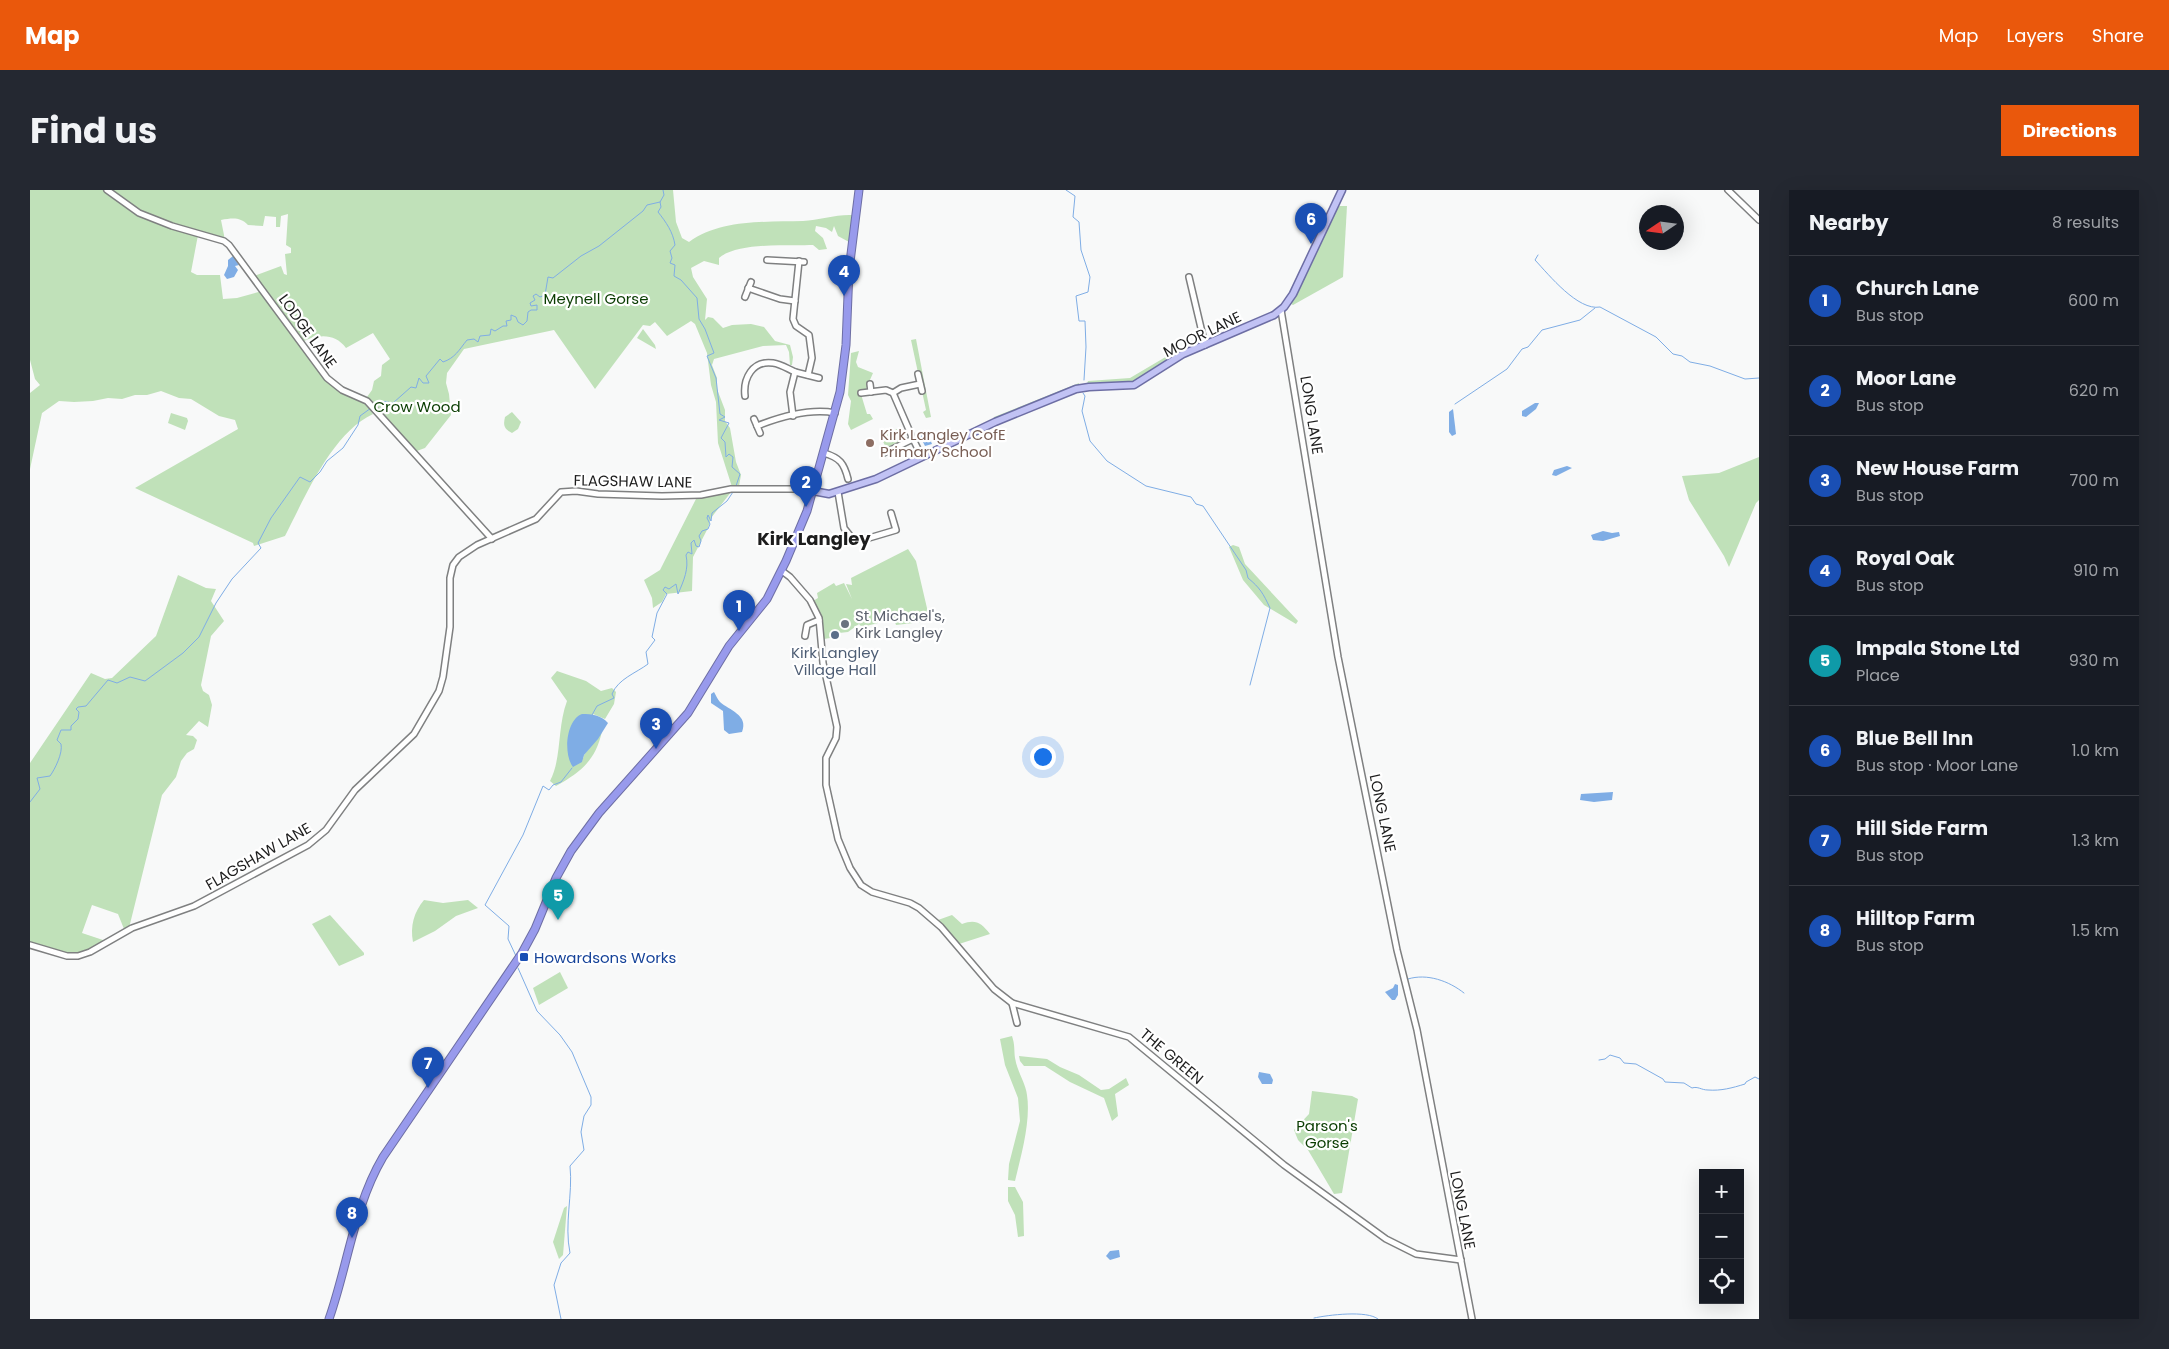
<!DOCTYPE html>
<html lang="en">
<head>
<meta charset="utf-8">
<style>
	:root { --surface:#171b24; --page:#242831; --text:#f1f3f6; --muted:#9ea1a6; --line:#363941; --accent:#ea580c }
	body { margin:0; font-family:Poppins,sans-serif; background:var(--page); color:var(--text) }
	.controls { position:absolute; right:15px; bottom:15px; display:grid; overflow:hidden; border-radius:0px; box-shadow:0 5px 20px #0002 }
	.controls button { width:45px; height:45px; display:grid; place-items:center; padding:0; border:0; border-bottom:1px solid var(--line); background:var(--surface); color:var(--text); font:25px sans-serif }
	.compass { position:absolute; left:1609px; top:15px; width:45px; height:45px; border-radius:50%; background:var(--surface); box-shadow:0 5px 20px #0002; rotate:257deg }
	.you { position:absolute; left:1012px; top:566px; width:18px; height:18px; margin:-12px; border:4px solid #fff; border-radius:50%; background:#1a73e8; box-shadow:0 0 0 8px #1a73e833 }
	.badge { display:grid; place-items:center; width:32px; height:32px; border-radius:50%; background:var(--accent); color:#fff; font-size:16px; font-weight:700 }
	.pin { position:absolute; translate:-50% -41px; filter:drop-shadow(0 1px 2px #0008) }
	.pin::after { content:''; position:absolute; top:26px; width:18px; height:15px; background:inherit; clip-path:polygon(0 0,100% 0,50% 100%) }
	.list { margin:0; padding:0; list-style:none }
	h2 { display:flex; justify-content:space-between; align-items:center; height:65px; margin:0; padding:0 20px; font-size:21px }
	h2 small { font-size:16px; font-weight:400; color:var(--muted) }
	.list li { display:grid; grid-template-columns:32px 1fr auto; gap:15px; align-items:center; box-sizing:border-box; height:90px; padding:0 20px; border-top:1px solid var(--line) }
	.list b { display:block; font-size:19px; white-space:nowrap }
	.list p { margin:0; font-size:16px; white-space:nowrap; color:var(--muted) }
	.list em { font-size:16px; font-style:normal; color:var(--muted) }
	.icon { flex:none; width:28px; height:28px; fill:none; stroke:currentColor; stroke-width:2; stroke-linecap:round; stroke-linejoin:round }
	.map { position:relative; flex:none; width:1729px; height:1129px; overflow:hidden; border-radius:0px }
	header { display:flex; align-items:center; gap:30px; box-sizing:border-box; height:70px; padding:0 25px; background:var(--accent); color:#fff }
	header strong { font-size:24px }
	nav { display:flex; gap:28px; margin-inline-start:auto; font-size:18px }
	.intro { display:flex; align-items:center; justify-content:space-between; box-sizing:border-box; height:120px; padding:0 30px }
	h1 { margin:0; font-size:35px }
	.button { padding:12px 22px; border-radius:0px; background:var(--accent); color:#fff; font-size:18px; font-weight:700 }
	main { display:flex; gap:30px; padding:0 30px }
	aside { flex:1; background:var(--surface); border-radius:0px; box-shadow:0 5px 20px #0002 }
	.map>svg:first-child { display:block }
	.green { fill:#c0e1b9 }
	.water { fill:#7fade5 }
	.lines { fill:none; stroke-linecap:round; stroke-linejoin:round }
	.stream { stroke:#7fade5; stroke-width:1 }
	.minor-casing { stroke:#7f8081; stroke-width:8 }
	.major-casing { stroke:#6d6ea4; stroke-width:9 }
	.highway-casing { stroke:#6d6ea4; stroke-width:9 }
	.minor { stroke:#fff; stroke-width:5 }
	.major { stroke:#c1c2f4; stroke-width:6 }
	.highway { stroke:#989aec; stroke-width:7 }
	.education-dot { fill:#8d6e63; stroke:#fff; stroke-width:2 }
	.worship-dot { fill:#6b7280; stroke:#fff; stroke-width:2 }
	.service-dot { fill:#5c6f8a; stroke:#fff; stroke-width:2 }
	.transit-dot { fill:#1a4fb4; stroke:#fff; stroke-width:2 }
	.labels { text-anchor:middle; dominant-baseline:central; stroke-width:4.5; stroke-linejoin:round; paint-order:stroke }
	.park-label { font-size:15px; fill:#093c00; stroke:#fff }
	.street-label { font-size:15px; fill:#1d1d1d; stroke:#fff }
	.education-label { font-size:15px; fill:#785e54; stroke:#fff; text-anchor:start }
	.worship-label { font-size:15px; fill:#5b616d; stroke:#fff; text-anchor:start }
	.service-label { font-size:15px; fill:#4e5e75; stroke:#fff }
	.transit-label { font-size:15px; fill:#164399; stroke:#fff; text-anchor:start }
	.quarter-label { font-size:18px; font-weight:bold; fill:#1d1d1d; stroke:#fff }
</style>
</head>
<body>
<header>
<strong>Map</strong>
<nav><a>Map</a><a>Layers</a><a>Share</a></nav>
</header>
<div class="intro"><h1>Find us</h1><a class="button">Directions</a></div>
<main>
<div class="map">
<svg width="1729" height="1129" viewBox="0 0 1729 1129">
	<rect width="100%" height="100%" fill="#f8f9f9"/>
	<g class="green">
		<path d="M0,0h643l3,32 6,16 7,4c31,-23 78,-20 114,-21 16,-1 34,-7 50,-6l-4,27 -11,-6 -4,-10 -2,6 -6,-4 -10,-2 -1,5 8,7 4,11 -8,1 -6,-5c-25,1 -75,-3 -94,13v7l-15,-4 -13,7 2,9 14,22 -2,21 3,-3 5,1 10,10 9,-3 19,-1 13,3 11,14 15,4 3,12 -1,8h-2l-1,-13 -3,-7 -23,1 -49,13 -2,6 5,13v11l8,21v11l5,7 6,34 5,13 -2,11 -7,1 -14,-44 -2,-41 -5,-17 -4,-32 -12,-29 -4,-3 -24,15 -12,-14 -5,4 -7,-1 -48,64 -41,-59 -90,19 -17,24 -1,10 3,11 2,21 -26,33 -11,4 -47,-55 5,-7 2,-9 7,-5 1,-11 8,-6 -17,-26 -27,15c-11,-15 -28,-14 -44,-6l-48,-66 27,-10 3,8 3,1 -2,-21 6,-1v-5l-5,-3 2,-31 -7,2 -1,11h-4v-10l-11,-1 -2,10 -15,-1c-8,-8 -15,-7 -27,-5l4,20 -91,-29 64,24 -7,37 6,3h23l3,24 14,-1 25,-7 65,89 33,18 9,8 4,8c-41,19 -68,83 -88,122l-31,10 -1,-3 -118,-55 103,-59 -3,-9 -16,-4 -28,-17 -12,-1 -18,-7 -14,4h-12l-13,4 -14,-1 -15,3 -19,1 -15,-1 -17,12 -12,56v-76l10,-8 -5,-6 -5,-19z"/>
		<polygon points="1308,16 1317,16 1313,87 1263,115 1261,114"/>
		<polygon points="613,139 625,155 626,159 607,148"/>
		<polygon points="886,149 901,227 896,228 893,222 896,220 881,150"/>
		<polygon points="1158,157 1160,160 1106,192 1056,196 1058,191 1100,188 1144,162"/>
		<polygon points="829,161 826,172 828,177 843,183 836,199 830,201 837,224 840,224 843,229 821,240 818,234 821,211 818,205 821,163"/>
		<polygon points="1049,193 1049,197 965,230 964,227"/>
		<path d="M482,222l9,10 -3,7 -6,4c-8,-4 -9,-8 -7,-16z"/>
		<polygon points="141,223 157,228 158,231 155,240 138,233"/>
		<polygon points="867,239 872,250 856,258 851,247"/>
		<polygon points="1729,267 1729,310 1726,313 1699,377 1694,366 1659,310 1652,286 1689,283"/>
		<polygon points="701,302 681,328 678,338 663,367 662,401 636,404 632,412 623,418 622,408 614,390 630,380 667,307"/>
		<polygon points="1203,355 1209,357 1215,374 1268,431 1266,434 1234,415 1213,390 1199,357"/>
		<polygon points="878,359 886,371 900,431 866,435 864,429 832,437 829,434 818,442 800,444 800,448 794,449 791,426 783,411 788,408 787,403 804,393 806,396 814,393 822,409 816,394 822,395 821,388"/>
		<path d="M148,385l28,13 10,1 -5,12 13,20 -13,15 -10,49 2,6 6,4 3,10 -4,22 -9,-6 -13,14 7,1 4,4 -3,9 -7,4 -6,8 -5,16 -14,18 -33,133 -4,3 -1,-2 -6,-15 -26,-9 -10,28 21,7 -1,5c-30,14 -42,7 -72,-1v-181l61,-90 14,6 7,-1 44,-42z"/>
		<path d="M527,481l29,10 15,10 11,-3 4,4 -2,12 -9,15 -12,-5 -11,48 2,-7 18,-24c-6,29 -21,41 -46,55l-6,-5c12,-23 7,-53 17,-80l-16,-23z"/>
		<path d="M394,710l19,3 25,-3 10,8 -22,8 -21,15 -22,11c-3,-16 1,-30 11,-42z"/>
		<polygon points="300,725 334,763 334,765 309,776 282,734"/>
		<path d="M922,725l10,9c14,-5 19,-1 28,10l-31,10 -21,-24z"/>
		<polygon points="530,782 538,798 509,815 503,798"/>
		<path d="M982,846c3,9 2,14 3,22 2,13 11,26 12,37 4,26 -6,61 -12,86l-7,-1 1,-16 11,-43 -2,-23 -13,-33 -5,-26z"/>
		<polygon points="989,866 1017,869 1030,877 1049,885 1071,900 1079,899 1096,888 1099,895 1085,904 1088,926 1082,931 1074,908 1040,892 1015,876 994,876 990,871"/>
		<polygon points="1282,901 1322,906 1328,909 1312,1003 1304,1004 1278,960 1268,950 1264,940 1279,924"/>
		<polygon points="978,997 985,997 993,1012 994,1046 988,1047 985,1025 978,1011"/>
		<polygon points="537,1016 533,1065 529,1069 523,1052 534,1018"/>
	</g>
	<g class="water">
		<polygon points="203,66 209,75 205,76 208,80 204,87 197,89 194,85 198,76 198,70"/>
		<polygon points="1505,213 1509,213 1506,219 1496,227 1492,226 1492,221"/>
		<polygon points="1423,219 1426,244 1422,246 1419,242 1419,222"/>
		<polygon points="897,242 902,254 895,256 890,246"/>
		<polygon points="1537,276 1542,278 1526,286 1522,285 1524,280"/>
		<polygon points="1573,341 1582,343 1589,342 1590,346 1573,351 1563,350 1561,345"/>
		<path d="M684,502c2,3 3,7 6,10 9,8 29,13 22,30l-13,2 -5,-4 -1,-19 -12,-8v-9z"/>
		<path d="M552,524c10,0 19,1 26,9l-10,16 -14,16 -2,7 -9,5c-10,-13 -7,-47 9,-53z"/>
		<polygon points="1583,602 1582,610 1564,612 1550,610 1551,604"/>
		<polygon points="1365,794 1368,795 1368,805 1365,810 1362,810 1355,802 1363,798"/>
		<polygon points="1229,882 1240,884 1243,890 1242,894 1232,894 1228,887"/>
		<polygon points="1089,1060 1090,1067 1080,1070 1076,1066 1080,1061"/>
	</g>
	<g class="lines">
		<g class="stream">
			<path d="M633,0l1,5 -4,7 1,5 -3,5c8,10 15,20 17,33l-5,6 2,7 -2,5 5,2 -1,11 7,4 16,18 2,21 6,10 9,24 -7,3 9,22 4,36 5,3 -6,3 10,3 -8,15 4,4 1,15 3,-3 4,3 -1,10 8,7 -4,12"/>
			<polyline points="1036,0 1045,6 1043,27 1049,32 1051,60 1060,87 1058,102 1046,106 1049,131 1055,131 1056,157 1054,190"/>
			<path d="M1508,65l-3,5c14,15 43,51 65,47l56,30 17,17 9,2 8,6 20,4 35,13 14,-1"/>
			<path d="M1053,203l2,3 -3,15 8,30 17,20 39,25 45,11 5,7 7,2 43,64 2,8c12,10 15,15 22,30l-20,77"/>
			<polyline points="1425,214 1477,179 1492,159 1498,157 1512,140 1550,130 1565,118"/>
			<path d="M345,215l6,-4 12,2 18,-16 5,1 3,-10 4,5h6l-3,-7 14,-17 3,3c12,-4 16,-12 24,-22l7,-1 4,3 2,-6 10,-1 1,-6 4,2 8,-5h4l-1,-5 5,-1v-5l5,2 2,5 5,3 4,-4 1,-9 3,-2h6v-5l-6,1 -1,-3 5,-3 -2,-4 3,-2 4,3 5,-2 3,-18 5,1 28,-22 18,-10 44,-35 4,-6 13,-3"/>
			<path d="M562,525l5,-9 17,-8 -2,-4c6,-15 24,-21 36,-30l-2,-12 9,-12 -3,-3 5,-24 10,-19 -4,-4 2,-3 4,2 7,-5 2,10c6,-14 11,-25 8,-39l2,-3 4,2 -1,-11 3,-3 2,6 3,1 2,-6 -2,-5 3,-5 6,-2 2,-5 -3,-6 1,-3 3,6 1,-8 15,-12 6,-9"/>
			<path d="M0,612l10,-13 -3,-11 13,-2c5,-7 13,-23 11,-32l-4,-4 4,-10h10v-4l7,-7 1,-7 -3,-3 2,-2 8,-1 22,-26 9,3 13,-6 15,4 38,-28 16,-16 17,-34 16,-24 29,-31 -3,-5 13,-25 29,-41 10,5 10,-10 7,-11 16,-13 15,-23 2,-9 11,-8"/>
			<polyline points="486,766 478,749 479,736 455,715 493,645 513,596 519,600 523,595 531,592 542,578"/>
			<path d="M488,778l19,43 23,24 12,17 19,45v8l-7,11 -3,16 3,18 -14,16c3,28 -6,58 0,87l-9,10 -7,22 7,34"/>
			<path d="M1378,789c19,-6 41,2 56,14"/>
			<path d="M1569,870l6,-1 5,-4 10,3 4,5 12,1 27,15 2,3 19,1 8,5c6,-2 9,2 16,2 13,1 24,-2 37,-6l1,-2 9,-5 4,2"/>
			<path d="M1284,1128c14,-3 53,-8 64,1"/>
		</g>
		<g class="minor-casing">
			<g id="minor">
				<polyline points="77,0 109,23 142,36 194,51 199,55 297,188 312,200 337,211 462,349"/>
				<polyline points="1698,0 1729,30"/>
				<polyline points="737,70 774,72"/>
				<polyline points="769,71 763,129 766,136 779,145 782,168 778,185"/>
				<polyline points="1159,87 1175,155"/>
				<polyline points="718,98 750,109 765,111"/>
				<polyline points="715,107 721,92"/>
				<polyline points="1251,120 1308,467 1367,760 1387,840 1442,1129"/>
				<polyline points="888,184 892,201"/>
				<polyline points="840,194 841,202"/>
				<polyline points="831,203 856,200 863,203 883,249"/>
				<polyline points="863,203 871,198 890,194"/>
				<path d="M715,206c-2,-17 7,-36 28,-33 8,1 15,6 22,9 8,2 16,4 24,6"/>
				<polyline points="763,226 760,202 765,182"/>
				<polyline points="724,229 730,243"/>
				<path d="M727,236c23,-9 53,-18 78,-13"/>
				<path d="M794,263c16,5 20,10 24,26"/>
				<polyline points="854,263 883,249 892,267"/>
				<polyline points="808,302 814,338 822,348 839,348 866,340 861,323"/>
				<polyline points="752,381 760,387 780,410 789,428 793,473 807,537 806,548 796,568 796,595 808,649 820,678 831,695 842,702 880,713 889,718 911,737 964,799 982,813 1099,847 1254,975 1356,1049 1386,1064 1431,1070"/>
				<polyline points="775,446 777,435 789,430"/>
				<polyline points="0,755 37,766 48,766 60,762 102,738 164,716 278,655 296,640 325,600 384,544 409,501 413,487 420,437 420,388 423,375 429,367 447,355 506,329 531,302 546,301 568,304 632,306 671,305 701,299 784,299"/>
				<polyline points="982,813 987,833"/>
			</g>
		</g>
		<g class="major-casing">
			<polyline id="major" points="783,301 799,304 846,289 965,232 1046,199 1059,197 1104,195 1153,164 1244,125 1254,117 1263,104 1312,0"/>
		</g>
		<g class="highway-casing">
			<path id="highway" d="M299,1129c19,-54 25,-113 54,-162l139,-204 13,-24 21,-51 15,-27 28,-38 89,-100 41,-67 38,-47 19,-38 21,-50 33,-119 6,-47 3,-75 10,-80"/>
		</g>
		<use href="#minor" class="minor"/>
		<use href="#major" class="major"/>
		<use href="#highway" class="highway"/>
	</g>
	<circle class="education-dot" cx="840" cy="253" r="5"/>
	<circle class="worship-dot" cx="815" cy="434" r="5"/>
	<circle class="service-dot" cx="805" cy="445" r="5"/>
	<rect class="transit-dot" x="489" y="762" width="10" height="10" rx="2.5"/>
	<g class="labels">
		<g class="park-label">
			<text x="566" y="108">Meynell Gorse</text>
			<text x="387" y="216">Crow Wood</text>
			<text x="1297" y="935">Parson's<tspan x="1297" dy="17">Gorse</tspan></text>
		</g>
		<g class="street-label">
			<text transform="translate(278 141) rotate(54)">LODGE LANE</text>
			<text transform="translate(1172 144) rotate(-26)">MOOR LANE</text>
			<text transform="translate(1282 225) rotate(81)">LONG LANE</text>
			<text transform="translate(603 291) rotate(1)">FLAGSHAW LANE</text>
			<text transform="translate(1353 623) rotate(78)">LONG LANE</text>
			<text transform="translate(228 666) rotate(-30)">FLAGSHAW LANE</text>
			<text transform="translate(1142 866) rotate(40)">THE GREEN</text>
			<text transform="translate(1433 1020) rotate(79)">LONG LANE</text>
		</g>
		<g class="education-label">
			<text x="850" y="244">Kirk Langley CofE<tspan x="850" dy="17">Primary School</tspan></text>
		</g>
		<g class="worship-label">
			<text x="825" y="425">St Michael's,<tspan x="825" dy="17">Kirk Langley</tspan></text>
		</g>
		<g class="service-label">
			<text x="805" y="462">Kirk Langley<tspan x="805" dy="17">Village Hall</tspan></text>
		</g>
		<g class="transit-label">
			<text x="504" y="767">Howardsons Works</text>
		</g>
		<g class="quarter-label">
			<text x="784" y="348">Kirk Langley</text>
		</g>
	</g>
</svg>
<div class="controls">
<button>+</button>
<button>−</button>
<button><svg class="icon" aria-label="locate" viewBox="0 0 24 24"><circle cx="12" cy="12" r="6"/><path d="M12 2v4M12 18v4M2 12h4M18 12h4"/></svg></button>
</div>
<svg class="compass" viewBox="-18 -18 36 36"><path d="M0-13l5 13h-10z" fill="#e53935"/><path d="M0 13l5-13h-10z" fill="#9ea1a6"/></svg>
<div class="you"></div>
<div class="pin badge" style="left:709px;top:441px;background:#1a4fb4">1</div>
<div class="pin badge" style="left:776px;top:317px;background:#1a4fb4">2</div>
<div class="pin badge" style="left:626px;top:559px;background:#1a4fb4">3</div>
<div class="pin badge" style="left:814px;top:106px;background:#1a4fb4">4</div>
<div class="pin badge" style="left:528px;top:730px;background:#0f9aa8">5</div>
<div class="pin badge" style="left:1281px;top:54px;background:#1a4fb4">6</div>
<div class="pin badge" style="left:398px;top:898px;background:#1a4fb4">7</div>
<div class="pin badge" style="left:322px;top:1048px;background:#1a4fb4">8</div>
</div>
<aside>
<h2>Nearby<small>8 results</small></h2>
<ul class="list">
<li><span class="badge" style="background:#1a4fb4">1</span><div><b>Church Lane</b><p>Bus stop</p></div><em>600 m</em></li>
<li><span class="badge" style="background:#1a4fb4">2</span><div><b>Moor Lane</b><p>Bus stop</p></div><em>620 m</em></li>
<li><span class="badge" style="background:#1a4fb4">3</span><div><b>New House Farm</b><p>Bus stop</p></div><em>700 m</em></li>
<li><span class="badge" style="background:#1a4fb4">4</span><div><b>Royal Oak</b><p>Bus stop</p></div><em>910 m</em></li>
<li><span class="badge" style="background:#0f9aa8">5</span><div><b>Impala Stone Ltd</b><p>Place</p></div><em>930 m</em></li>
<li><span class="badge" style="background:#1a4fb4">6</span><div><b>Blue Bell Inn</b><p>Bus stop · Moor Lane</p></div><em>1.0 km</em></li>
<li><span class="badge" style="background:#1a4fb4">7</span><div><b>Hill Side Farm</b><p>Bus stop</p></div><em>1.3 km</em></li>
<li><span class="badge" style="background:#1a4fb4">8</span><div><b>Hilltop Farm</b><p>Bus stop</p></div><em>1.5 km</em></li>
</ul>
</aside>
</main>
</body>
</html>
